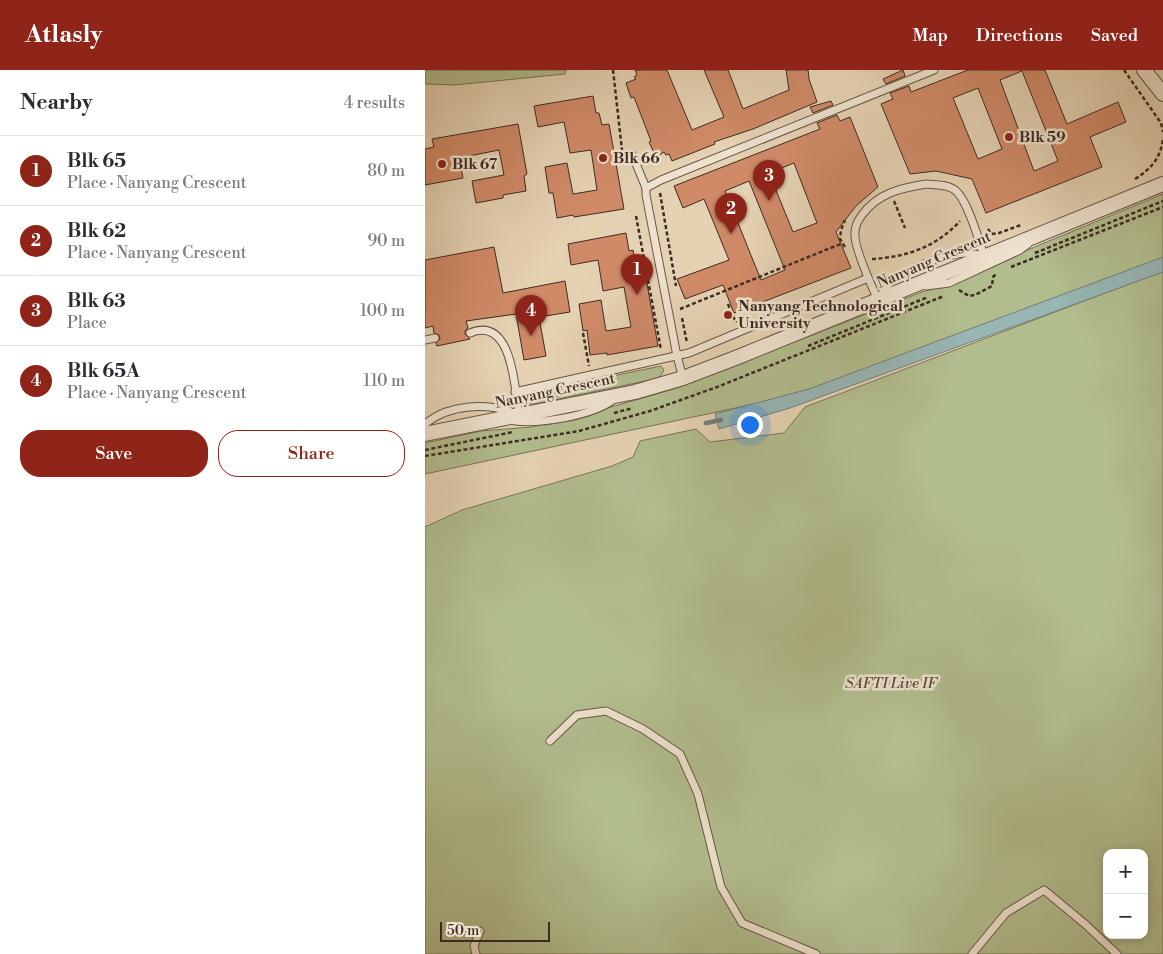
<!DOCTYPE html>
<html lang="en">
<head>
<meta charset="utf-8">
<style>
	:root { --surface:#fff; --page:#f7f7f7; --text:#2b2b33; --muted:#7c7c81; --line:#e1e1e2; --accent:#8f2418 }
	body { margin:0; font-family:"Libre Bodoni",serif; background:var(--page); color:var(--text) }
	.controls { position:absolute; right:15px; bottom:15px; display:grid; overflow:hidden; border-radius:10px; box-shadow:0 2px 8px #0003 }
	.controls button { width:45px; height:45px; display:grid; place-items:center; padding:0; border:0; border-bottom:1px solid var(--line); background:var(--surface); color:var(--text); font:25px sans-serif }
	.scale { position:absolute; left:15px; bottom:12px; width:110px; box-sizing:border-box; padding-left:5px; border:2px solid #3d2b22; border-top:0; font-size:14px; line-height:18px; white-space:nowrap; color:#3d2b22; -webkit-text-stroke:4px #eee2ce; paint-order:stroke }
	.you { position:absolute; left:324px; top:354px; width:18px; height:18px; margin:-12px; border:4px solid #fff; border-radius:50%; background:#1a73e8; box-shadow:0 0 0 8px #1a73e833 }
	.badge { display:grid; place-items:center; width:32px; height:32px; border-radius:50%; background:var(--accent); color:#fff; font-size:16px; font-weight:700 }
	.pin { position:absolute; translate:-50% -41px; filter:drop-shadow(0 1px 2px #0008) }
	.pin::after { content:''; position:absolute; top:26px; width:18px; height:15px; background:inherit; clip-path:polygon(0 0,100% 0,50% 100%) }
	.list { margin:0; padding:0; list-style:none }
	h2 { display:flex; justify-content:space-between; align-items:center; height:65px; margin:0; padding:0 20px; font-size:21px }
	h2 small { font-size:16px; font-weight:400; color:var(--muted) }
	.list li { display:grid; grid-template-columns:32px 1fr auto; gap:15px; align-items:center; box-sizing:border-box; height:70px; padding:0 20px; border-top:1px solid var(--line) }
	.list b { display:block; font-size:19px; white-space:nowrap }
	.list p { margin:0; font-size:16px; white-space:nowrap; color:var(--muted) }
	.list em { font-size:16px; font-style:normal; color:var(--muted) }
	.actions { display:flex; gap:10px; padding:15px 20px }
	.actions a { flex:1; padding:11px 0; border:1px solid var(--accent); border-radius:20px; text-align:center; font-size:18px; color:var(--accent) }
	.actions .main { background:var(--accent); color:#fff }
	.map { position:relative; flex:none; width:738px; height:884px; overflow:hidden }
	header { display:flex; align-items:center; gap:30px; box-sizing:border-box; height:70px; padding:0 25px; background:var(--accent); color:#fff }
	header strong { font-size:24px }
	nav { display:flex; gap:28px; margin-inline-start:auto; font-size:18px }
	main { display:flex }
	aside { flex:1; background:var(--surface) }
	.map>svg:first-child { display:block }
	.green { fill:#b2bd8e; stroke:#787458; fill-rule:evenodd }
	.water { fill:#97b6b4; stroke:#737e7a }
	.lines { fill:none; stroke-linecap:round; stroke-linejoin:round }
	.stream { stroke:#737e7a; stroke-width:4.5 }
	.building { fill:#d08a68; stroke:#3d2b22; fill-rule:evenodd }
	.lane-casing { stroke:#675546; stroke-width:9 }
	.street-casing { stroke:#675546; stroke-width:16 }
	.path { stroke:#3d2b22; stroke-width:2.5; stroke-dasharray:4 2.5; stroke-linecap:butt }
	.lane { stroke:#eee2ce; stroke-width:7 }
	.street { stroke:#eee2ce; stroke-width:14 }
	.poi-dot { fill:#8f2418; stroke:#eee2ce; stroke-width:2 }
	.labels { text-anchor:middle; dominant-baseline:central; stroke-width:5; stroke-linejoin:round; paint-order:stroke }
	.poi-label { font-size:15px; font-weight:bold; fill:#3d2b22; stroke:#eee2ce; text-anchor:start }
	.street-label { font-size:15px; fill:#3d2b22; stroke:#eee2ce }
	.park-label { font-size:15px; font-style:italic; fill:#544838; stroke:#eee2ce }
</style>
</head>
<body>
<header>
<strong>Atlasly</strong>
<nav><a>Map</a><a>Directions</a><a>Saved</a></nav>
</header>
<main>
<aside>
<h2>Nearby<small>4 results</small></h2>
<ul class="list">
<li><span class="badge">1</span><div><b>Blk 65</b><p>Place · Nanyang Crescent</p></div><em>80 m</em></li>
<li><span class="badge">2</span><div><b>Blk 62</b><p>Place · Nanyang Crescent</p></div><em>90 m</em></li>
<li><span class="badge">3</span><div><b>Blk 63</b><p>Place</p></div><em>100 m</em></li>
<li><span class="badge">4</span><div><b>Blk 65A</b><p>Place · Nanyang Crescent</p></div><em>110 m</em></li>
</ul>
<div class="actions"><a class="main">Save</a><a>Share</a></div>
</aside>
<div class="map">
<svg width="738" height="884" viewBox="0 0 738 884">
	<rect width="100%" height="100%" fill="#e5d2b3"/>
	<filter id="stains"><feTurbulence type="fractalNoise" baseFrequency=".004" numOctaves="4"/><feColorMatrix values="0 0 0 0 .2 0 0 0 0 .09 0 0 0 0 .02 0 0 0 .5 -.17"/></filter>
	<radialGradient id="worn" r=".72"><stop offset=".6" stop-color="#630" stop-opacity="0"/><stop offset="1" stop-color="#630" stop-opacity=".3"/></radialGradient>
	<g class="green">
		<polygon points="0,0 141,0 140,4 30,15 0,14"/>
		<polygon points="738,124 738,192 400,316 334,333 0,404 0,373 56,361 107,357 162,344 252,318 497,222 529,213 612,176"/>
		<path d="M738,201v683h-738v-427l37,-17 150,-44 21,-9 7,-16 56,-12 14,13 74,-9 21,-26zM682,783h37v82h-37z"/>
		<polygon points="236,296 239,300 235,307 230,309 110,334 105,334 101,331 101,326 105,323"/>
	</g>
	<polygon class="water" points="738,187 738,202 365,338 294,359 290,344 384,319"/>
	<g class="lines">
		<polyline class="stream" points="281,353 296,350"/>
	</g>
	<g class="building">
		<polygon points="210,0 242,0 267,60 299,47 279,0 303,0 318,39 364,20 361,0 383,0 384,9 392,32 328,59 289,72 290,74 247,91 244,84 241,85 239,82 231,87 224,72 226,71 209,27 206,28 201,13 211,9 209,7 212,5"/>
		<polygon points="478,0 480,6 461,14 458,9"/>
		<path d="M543,0h77l22,54 51,-22 8,20 -36,15 12,30 -116,46 -14,-34 -36,-8 -26,3 -29,-70 12,-5 -3,-6 19,-7 2,6zM597,1l36,90 -24,10 -34,-91zM553,18l24,61 -24,10 -25,-61z"/>
		<polygon points="168,26 171,43 174,43 177,55 184,54 199,139 149,147 148,145 132,148 128,123 124,123 120,97 142,93 148,124 172,120 166,80 145,83 139,52 113,57 109,36"/>
		<polygon points="406,31 408,35 388,43 385,37"/>
		<path d="M412,45l3,6 10,-4 28,70 -22,19 -20,26 15,36 -117,45 -11,-28 -38,14 -8,-20 52,-19 -25,-61 -21,9 -9,-22 146,-57 -3,-6zM369,93l23,60 -24,9 -24,-59zM324,111l36,89 -24,10 -36,-89z"/>
		<polygon points="93,54 102,104 99,106 101,121 78,125 78,128 51,133 47,111 79,105 74,80 34,88 38,108 0,115 0,79 9,77 7,69"/>
		<polygon points="201,163 204,181 208,180 210,192 218,191 233,276 182,285 182,283 165,285 162,260 158,261 154,234 176,230 181,261 206,257 199,217 178,221 173,190 146,195 143,174"/>
		<polygon points="69,177 78,223 140,211 145,242 114,247 121,286 99,290 91,244 41,251 43,258 40,261 40,264 45,269 12,276 11,273 15,269 14,265 9,263 8,256 0,258 0,190"/>
	</g>
	<g class="lines">
		<g class="lane-casing">
			<g id="lane">
				<polyline points="207,84 221,118"/>
				<path d="M501,114c9,1 23,0 30,7 12,10 23,50 28,65 -6,-1 -13,-3 -19,-3 -21,1 -61,17 -76,31 -4,4 -7,11 -11,16 -6,-13 -25,-55 -23,-68 0,-6 4,-13 7,-17 16,-22 39,-27 64,-31z"/>
				<polyline points="501,216 524,213 595,180 603,174"/>
				<path d="M45,263c43,-18 45,57 49,83"/>
				<polyline points="0,270 10,268"/>
				<polyline points="258,308 252,286 221,125 221,118 236,110 509,0"/>
				<polyline points="90,322 264,283 443,208"/>
				<path d="M90,351c26,3 76,-5 98,-21"/>
				<path d="M0,354c24,-20 63,-22 91,-10"/>
				<polyline points="125,671 152,645 181,641 218,659 255,684 273,724 296,817 317,853 391,884"/>
				<polyline points="51,884 49,876 55,861"/>
				<polyline points="547,884 581,843 619,820 660,854 692,884"/>
			</g>
		</g>
		<g class="street-casing">
			<g id="street">
				<polyline points="719,0 738,24"/>
				<polyline points="0,364 210,322 258,308 313,287 738,114"/>
			</g>
		</g>
		<g class="path">
			<polyline points="188,0 197,80"/>
			<polyline points="699,0 736,53 738,62"/>
			<path d="M710,109c16,-10 26,-21 28,-41"/>
			<polyline points="235,123 251,216"/>
			<polyline points="469,131 480,158"/>
			<polyline points="211,146 236,280"/>
			<polyline points="563,159 566,164 574,163 596,155"/>
			<polyline points="420,177 415,169 416,160 420,150"/>
			<polyline points="610,183 738,131"/>
			<path d="M447,189c35,-2 64,-12 88,-38"/>
			<polyline points="586,197 738,137"/>
			<polyline points="534,220 544,226 550,225 567,216 568,207 572,203"/>
			<polyline points="303,234 308,247 312,252"/>
			<polyline points="255,239 418,173"/>
			<polyline points="257,248 262,273"/>
			<polyline points="158,263 164,296"/>
			<polyline points="383,276 503,227"/>
			<polyline points="189,343 208,338"/>
			<polyline points="0,380 88,362"/>
			<polyline points="0,386 154,361 225,341 292,317 519,226"/>
		</g>
		<use href="#lane" class="lane"/>
		<use href="#street" class="street"/>
	</g>
	<g class="poi-dot">
		<circle cx="584" cy="67" r="5"/>
		<circle cx="178" cy="88" r="5"/>
		<circle cx="17" cy="94" r="5"/>
		<circle cx="303" cy="245" r="5"/>
	</g>
	<g class="labels">
		<g class="poi-label">
			<text x="594" y="67">Blk 59</text>
			<text x="188" y="88">Blk 66</text>
			<text x="27" y="94">Blk 67</text>
			<text x="313" y="236">Nanyang Technological<tspan x="313" dy="17">University</tspan></text>
		</g>
		<g class="street-label">
			<text transform="translate(509 190) rotate(-23)">Nanyang Crescent</text>
			<text transform="translate(130 321) rotate(-12)">Nanyang Crescent</text>
		</g>
		<g class="park-label">
			<text x="466" y="613">SAFTI Live IF</text>
		</g>
	</g>
	<rect width="100%" height="100%" filter="url(#stains)"/>
	<rect width="100%" height="100%" fill="url(#worn)"/>
</svg>
<div class="controls">
<button>+</button>
<button>−</button>
</div>
<div class="scale">50 m</div>
<div class="you"></div>
<div class="pin badge" style="left:212px;top:225px">1</div>
<div class="pin badge" style="left:306px;top:164px">2</div>
<div class="pin badge" style="left:344px;top:131px">3</div>
<div class="pin badge" style="left:106px;top:266px">4</div>
</div>
</main>
</body>
</html>
